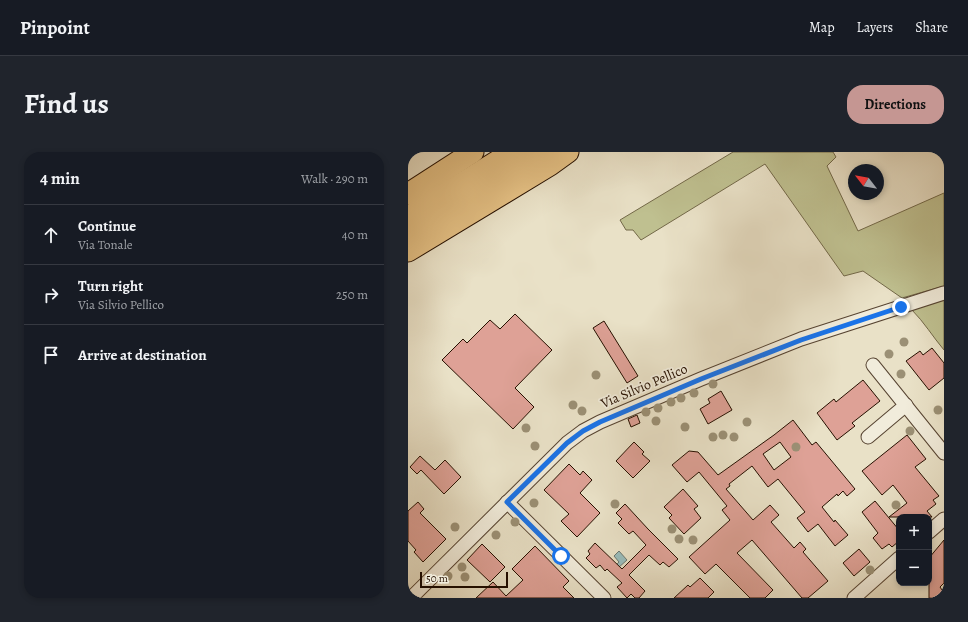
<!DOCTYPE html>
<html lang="en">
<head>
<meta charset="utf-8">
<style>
	:root { --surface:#171b24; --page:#20242c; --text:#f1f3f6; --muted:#9ea1a6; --line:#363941; --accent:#c59692 }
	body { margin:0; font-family:Alegreya,serif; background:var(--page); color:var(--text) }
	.controls { position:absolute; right:12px; bottom:12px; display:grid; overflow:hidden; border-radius:8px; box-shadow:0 2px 6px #0003 }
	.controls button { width:36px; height:36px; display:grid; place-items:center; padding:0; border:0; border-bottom:1px solid var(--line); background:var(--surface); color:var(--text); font:20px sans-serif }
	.compass { position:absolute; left:440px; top:12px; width:36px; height:36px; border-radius:50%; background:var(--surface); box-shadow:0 2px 6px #0003; rotate:301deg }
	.scale { position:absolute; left:12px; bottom:10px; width:88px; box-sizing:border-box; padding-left:4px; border:2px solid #261000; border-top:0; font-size:11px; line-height:14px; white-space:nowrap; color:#261000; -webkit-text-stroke:3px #f1ecdb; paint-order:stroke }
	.stop { position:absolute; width:12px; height:12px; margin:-9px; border:3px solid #1a73e8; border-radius:50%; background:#fff }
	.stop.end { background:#1a73e8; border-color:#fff; box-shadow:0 1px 4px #0008 }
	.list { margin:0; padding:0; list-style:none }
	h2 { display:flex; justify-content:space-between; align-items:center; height:52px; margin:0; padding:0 16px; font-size:17px }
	h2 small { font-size:13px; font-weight:400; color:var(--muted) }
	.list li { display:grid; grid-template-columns:26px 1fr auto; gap:12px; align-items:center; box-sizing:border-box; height:60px; padding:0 16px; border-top:1px solid var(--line) }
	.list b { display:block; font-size:15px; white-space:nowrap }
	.list p { margin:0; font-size:13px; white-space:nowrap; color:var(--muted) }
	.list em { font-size:13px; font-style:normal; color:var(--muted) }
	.icon { flex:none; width:22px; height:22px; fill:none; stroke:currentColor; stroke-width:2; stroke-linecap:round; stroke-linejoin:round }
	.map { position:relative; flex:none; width:536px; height:446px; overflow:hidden; border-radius:16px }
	header { display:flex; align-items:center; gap:24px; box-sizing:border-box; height:56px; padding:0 20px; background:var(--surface); border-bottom:1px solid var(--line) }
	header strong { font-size:19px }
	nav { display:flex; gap:22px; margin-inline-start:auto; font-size:14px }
	.intro { display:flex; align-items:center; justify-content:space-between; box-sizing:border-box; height:96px; padding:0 24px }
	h1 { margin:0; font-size:28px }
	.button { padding:10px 18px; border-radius:16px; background:var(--accent); color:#111; font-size:14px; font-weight:700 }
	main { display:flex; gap:24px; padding:0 24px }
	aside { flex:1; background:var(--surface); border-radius:16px; box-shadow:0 2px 6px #0003 }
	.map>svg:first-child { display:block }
	.green { fill:#bfc090; stroke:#726848 }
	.water { fill:#99bcbb; stroke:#6b7770 }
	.building { fill:#dea196; stroke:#261000; fill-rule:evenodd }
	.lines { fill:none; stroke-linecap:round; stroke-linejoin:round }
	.minor-casing { stroke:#574432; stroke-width:15 }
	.trunk-casing { stroke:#261000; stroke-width:23 }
	.minor { stroke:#f1ecdb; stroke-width:13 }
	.trunk { stroke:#e4c084; stroke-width:21 }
	.tree { fill:#9b9075 }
	.route { stroke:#1a73e8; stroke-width:5 }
	.labels { text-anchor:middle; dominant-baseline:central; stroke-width:3.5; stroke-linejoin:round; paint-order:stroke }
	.street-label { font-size:14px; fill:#261000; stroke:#f1ecdb }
</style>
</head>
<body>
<header>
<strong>Pinpoint</strong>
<nav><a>Map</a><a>Layers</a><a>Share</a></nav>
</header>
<div class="intro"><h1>Find us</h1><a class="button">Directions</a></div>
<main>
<aside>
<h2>4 min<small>Walk · 290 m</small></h2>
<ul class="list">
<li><svg class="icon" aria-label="ahead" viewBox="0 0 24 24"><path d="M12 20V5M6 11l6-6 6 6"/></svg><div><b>Continue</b><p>Via Tonale</p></div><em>40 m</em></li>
<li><svg class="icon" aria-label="right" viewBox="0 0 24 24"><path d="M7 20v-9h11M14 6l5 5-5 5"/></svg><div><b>Turn right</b><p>Via Silvio Pellico</p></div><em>250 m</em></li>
<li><svg class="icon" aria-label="arrive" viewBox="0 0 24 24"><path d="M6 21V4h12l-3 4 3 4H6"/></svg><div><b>Arrive at destination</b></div></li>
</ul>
</aside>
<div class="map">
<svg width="536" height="446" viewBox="0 0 536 446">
	<rect width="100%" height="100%" fill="#e9e1c7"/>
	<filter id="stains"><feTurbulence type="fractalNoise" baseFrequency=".005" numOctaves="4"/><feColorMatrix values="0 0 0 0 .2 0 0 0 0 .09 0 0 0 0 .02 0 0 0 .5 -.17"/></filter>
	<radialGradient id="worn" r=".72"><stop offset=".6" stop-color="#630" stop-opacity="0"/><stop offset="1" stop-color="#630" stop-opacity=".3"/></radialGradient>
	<g class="green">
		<polygon points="325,0 425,0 428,5 419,14 450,79 536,41 536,134 494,146 455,119 436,124 357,12 233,88 225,78 218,78 212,68"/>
		<path d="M536,146v52c-11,-13 -20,-28 -32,-40z"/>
	</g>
	<polygon class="water" points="211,399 219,408 210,416 208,413 211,410 206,404"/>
	<g class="building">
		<polygon points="107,162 144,198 107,236 126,255 105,277 34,208 55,187 59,191 82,168 92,177"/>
		<polygon points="196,169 230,224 219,231 185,176"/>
		<polygon points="524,196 536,211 536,226 521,238 498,209 512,199 515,203"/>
		<polygon points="455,228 472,249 444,271 447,274 429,288 409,261 426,247 428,250"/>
		<polygon points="313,239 324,258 300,272 292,257 302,251 300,247"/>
		<polygon points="229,263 232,271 223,275 220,267"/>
		<path d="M385,268l19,25 4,-3 39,47 -8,7 -4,-5 -5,5 -1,-2 -15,13 12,15 1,-2 13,15 -13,11 -17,-22 -10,8 -11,-14 8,-6 -27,-33 -10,8 -16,-21 -23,18 1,2 -4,3 27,31 17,-15 9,10 -8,7 23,26 6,-6 6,7 -3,3 25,29 -20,17h-6l-50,-58 -15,13 36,37 -8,8h-15l-34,-34 -11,10 -16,-17 41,-37 -8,-10 5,-4 -28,-34 -12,10 -15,-17 17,-14 9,1 20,23 56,-40zM372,290l11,15 -17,13 -11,-16z"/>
		<polygon points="499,283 518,307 507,315 531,344 525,348 528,352 519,359 524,365 481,365 499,351 485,333 474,343 454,319"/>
		<polygon points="226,290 236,300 234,302 242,309 225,326 208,309"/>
		<polygon points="12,304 27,318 37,308 53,325 36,342 13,318 9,322 2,315"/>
		<polygon points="161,312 172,323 175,319 184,328 172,341 192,361 169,385 153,369 161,362 136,338"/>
		<polygon points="275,337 290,354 286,357 293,366 276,382 261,366 264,363 256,355"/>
		<polygon points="467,349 491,378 491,389 484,395 481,392 474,397 465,386 470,381 454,360"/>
		<polygon points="10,350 16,357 12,361 38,387 15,410 6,400 8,398 0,389 0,359"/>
		<polygon points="217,352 240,377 270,407 261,415 255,410 252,413 241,403 221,423 237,439 231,446 227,446 223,442 219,446 209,435 214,431 199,417 197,419 192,413 188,416 178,406 182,402 180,399 187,391 214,417 238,393 225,379 221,382 210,371 214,367 208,361"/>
		<polygon points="536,388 536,431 532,435 536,441 536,446 521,446 521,406"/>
		<polygon points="74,392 97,415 82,430 59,408"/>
		<polygon points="127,394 161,429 155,435 166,446 68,446 85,430 98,444 115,428 104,417"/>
		<polygon points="451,397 462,410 446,424 435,411"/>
		<polygon points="292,426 306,440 300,446 266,446 280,433 282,435"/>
	</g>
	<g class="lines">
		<g class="minor-casing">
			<g id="minor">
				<polyline points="465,213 536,301"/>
				<polyline points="460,285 498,253"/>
				<polyline points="99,350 196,446"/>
				<polyline points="521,380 536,367"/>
				<polyline points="3,446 159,291 175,279 192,270 293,227 393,187 536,141"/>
				<polyline points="446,446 491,406"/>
			</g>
		</g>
		<g class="trunk-casing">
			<g id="trunk">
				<polyline points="0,42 65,0"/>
				<polyline points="0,65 104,0"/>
				<polyline points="0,83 32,61 133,0"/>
				<polyline points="0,99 142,13 160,0"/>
			</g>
		</g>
		<use href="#minor" class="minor"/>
		<use href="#trunk" class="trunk"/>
	</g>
	<g class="tree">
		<circle cx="496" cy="190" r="4.5"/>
		<circle cx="481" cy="202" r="4.5"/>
		<circle cx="493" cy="222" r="4.5"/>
		<circle cx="188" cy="223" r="4.5"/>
		<circle cx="305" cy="232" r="4.5"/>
		<circle cx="286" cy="241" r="4.5"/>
		<circle cx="273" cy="246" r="4.5"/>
		<circle cx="263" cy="250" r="4.5"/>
		<circle cx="165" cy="253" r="4.5"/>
		<circle cx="250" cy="256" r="4.5"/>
		<circle cx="530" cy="258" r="4.5"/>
		<circle cx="174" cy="259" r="4.5"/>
		<circle cx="238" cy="260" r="4.5"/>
		<circle cx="248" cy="269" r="4.5"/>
		<circle cx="339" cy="270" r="4.5"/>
		<circle cx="277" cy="275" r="4.5"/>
		<circle cx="118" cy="276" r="4.5"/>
		<circle cx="502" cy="279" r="4.5"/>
		<circle cx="315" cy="283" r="4.5"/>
		<circle cx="305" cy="285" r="4.5"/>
		<circle cx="326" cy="285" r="4.5"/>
		<circle cx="127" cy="294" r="4.5"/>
		<circle cx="388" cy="295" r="4.5"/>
		<circle cx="126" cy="351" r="4.5"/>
		<circle cx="207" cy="352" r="4.5"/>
		<circle cx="488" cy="353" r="4.5"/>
		<circle cx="107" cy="370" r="4.5"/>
		<circle cx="47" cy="375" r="4.5"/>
		<circle cx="264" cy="377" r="4.5"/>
		<circle cx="88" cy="383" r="4.5"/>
		<circle cx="271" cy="387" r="4.5"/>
		<circle cx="285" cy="388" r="4.5"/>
		<circle cx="54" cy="415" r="4.5"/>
		<circle cx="462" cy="418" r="4.5"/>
		<circle cx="40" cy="424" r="4.5"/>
		<circle cx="57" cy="425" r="4.5"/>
	</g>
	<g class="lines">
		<polyline class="route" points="153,404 99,350 159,291 175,279 192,270 293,227 393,188 493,155"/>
	</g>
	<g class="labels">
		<g class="street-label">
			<text transform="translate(236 234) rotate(-23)">Via Silvio Pellico</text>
		</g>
	</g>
	<rect width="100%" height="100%" filter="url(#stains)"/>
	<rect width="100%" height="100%" fill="url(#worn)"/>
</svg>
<div class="controls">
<button>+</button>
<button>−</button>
</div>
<svg class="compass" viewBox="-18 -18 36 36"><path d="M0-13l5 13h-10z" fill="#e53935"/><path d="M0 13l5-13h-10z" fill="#9ea1a6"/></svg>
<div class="scale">50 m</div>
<div class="stop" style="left:153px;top:404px"></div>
<div class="stop end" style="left:493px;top:155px"></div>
</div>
</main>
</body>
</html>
